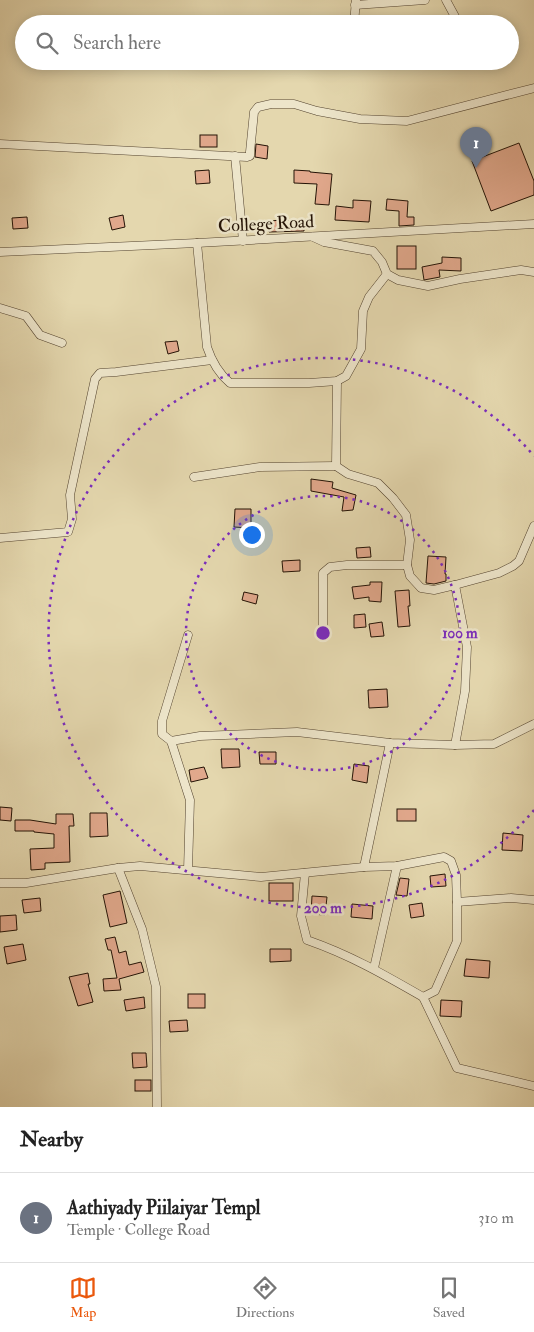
<!DOCTYPE html>
<html lang="en">
<head>
<meta charset="utf-8">
<style>
	:root { --surface:#fff; --page:#f2f2f2; --text:#222; --muted:#767676; --line:#e0e0e0; --accent:#ea580c }
	body { margin:0; font-family:"IM FELL Double Pica",serif; background:var(--page); color:var(--text) }
	.you { position:absolute; left:251px; top:534px; width:18px; height:18px; margin:-12px; border:4px solid #fff; border-radius:50%; background:#1a73e8; box-shadow:0 0 0 8px #1a73e833 }
	.badge { display:grid; place-items:center; width:32px; height:32px; border-radius:50%; background:var(--accent); color:#fff; font-size:16px; font-weight:700 }
	.pin { position:absolute; translate:-50% -41px; filter:drop-shadow(0 1px 2px #0008) }
	.pin::after { content:''; position:absolute; top:26px; width:18px; height:15px; background:inherit; clip-path:polygon(0 0,100% 0,50% 100%) }
	.list { margin:0; padding:0; list-style:none }
	h2 { display:flex; justify-content:space-between; align-items:center; height:65px; margin:0; padding:0 20px; font-size:21px }
	h2 small { font-size:16px; font-weight:400; color:var(--muted) }
	.list li { display:grid; grid-template-columns:32px 1fr auto; gap:15px; align-items:center; box-sizing:border-box; height:90px; padding:0 20px; border-top:1px solid var(--line) }
	.list b { display:block; font-size:19px; white-space:nowrap }
	.list p { margin:0; font-size:16px; white-space:nowrap; color:var(--muted) }
	.list em { font-size:16px; font-style:normal; color:var(--muted) }
	.icon { flex:none; width:28px; height:28px; fill:none; stroke:currentColor; stroke-width:2; stroke-linecap:round; stroke-linejoin:round }
	.map { position:relative; flex:none; width:534px; height:1107px; overflow:hidden }
	.search { position:absolute; background:var(--surface); box-shadow:0 2px 12px #0003; left:15px; right:15px; top:15px; height:55px; display:flex; align-items:center; gap:12px; box-sizing:border-box; padding:0 18px; border-radius:28px; color:var(--muted); font-size:19px }
	.sheet { height:155px; background:var(--surface) }
	nav { display:flex; justify-content:space-around; align-items:center; box-sizing:border-box; height:70px; border-top:1px solid var(--line); background:var(--surface); font-size:14px; color:var(--muted) }
	nav a { display:grid; justify-items:center; gap:2px }
	nav .on { color:var(--accent) }
	.map>svg:first-child { display:block }
	.building { fill:#e1a88c; stroke:#231205 }
	.lines { fill:none; stroke-linecap:round; stroke-linejoin:round }
	.street-casing { stroke:#53432f; stroke-width:9 }
	.street { stroke:#ede5ca; stroke-width:8 }
	.ring { fill:none; stroke:#7b2cbf; stroke-width:2.5; stroke-dasharray:2.5 5 }
	.labels { text-anchor:middle; dominant-baseline:central; stroke-width:5; stroke-linejoin:round; paint-order:stroke }
	.street-label { font-size:18px; fill:#231205; stroke:#ede5ca }
	.centre { fill:#7b2cbf; stroke:#ede5ca; stroke-width:2.5 }
	.ring-label { font-size:15px; text-anchor:middle; font-weight:bold; fill:#7b2cbf; stroke:#ede5ca; stroke-width:5; stroke-linejoin:round; paint-order:stroke }
</style>
</head>
<body>
<div class="map">
<svg width="534" height="1107" viewBox="0 0 534 1107">
	<rect width="100%" height="100%" fill="#e4d7ae"/>
	<filter id="stains"><feTurbulence type="fractalNoise" baseFrequency=".004" numOctaves="4"/><feColorMatrix values="0 0 0 0 .2 0 0 0 0 .09 0 0 0 0 .02 0 0 0 .5 -.17"/></filter>
	<radialGradient id="worn" r=".72"><stop offset=".6" stop-color="#630" stop-opacity="0"/><stop offset="1" stop-color="#630" stop-opacity=".3"/></radialGradient>
	<g class="building">
		<rect x="200" y="135" width="17" height="12"/>
		<polygon points="519,143 534,181 534,195 491,211 472,161"/>
		<polygon points="256,144 268,146 267,159 255,157"/>
		<polygon points="209,170 210,183 196,184 195,171"/>
		<polygon points="294,170 310,171 310,172 332,174 329,205 315,204 317,184 294,183"/>
		<polygon points="387,199 408,201 407,217 414,217 414,225 399,226 399,211 386,210"/>
		<polygon points="353,200 371,201 369,222 335,220 336,206 353,208"/>
		<polygon points="123,215 125,227 112,230 109,218"/>
		<polygon points="27,217 28,228 13,229 12,218"/>
		<polygon points="284,220 304,222 304,231 269,232 268,221"/>
		<rect x="397" y="246" width="19" height="23"/>
		<polygon points="442,257 461,258 461,271 439,270 440,277 424,280 422,267 442,263"/>
		<polygon points="177,341 179,351 168,354 165,342"/>
		<polygon points="311,479 333,482 332,488 356,495 353,510 342,511 344,497 311,491"/>
		<polygon points="235,509 251,509 251,528 234,527"/>
		<polygon points="370,547 371,557 357,558 356,548"/>
		<polygon points="428,556 446,557 445,574 446,574 446,581 434,584 426,583"/>
		<polygon points="300,560 300,571 283,572 282,561"/>
		<polygon points="370,582 382,582 381,602 369,601 369,597 354,599 352,587 370,585"/>
		<polygon points="409,590 410,606 408,606 410,626 398,627 395,591"/>
		<polygon points="244,592 258,595 256,604 242,600"/>
		<polygon points="365,614 366,627 354,628 354,615"/>
		<polygon points="382,622 384,636 371,637 369,624"/>
		<polygon points="387,689 388,707 369,708 368,690"/>
		<polygon points="221,749 239,749 240,767 222,768"/>
		<polygon points="259,752 276,752 276,764 260,764"/>
		<polygon points="354,764 369,766 367,783 352,780"/>
		<polygon points="204,767 208,778 191,782 189,770"/>
		<polygon points="0,807 12,808 11,821 0,820"/>
		<rect x="397" y="809" width="19" height="12"/>
		<polygon points="90,813 107,813 108,836 90,837"/>
		<polygon points="56,814 73,814 74,826 69,826 70,862 45,863 45,869 31,870 30,849 54,848 54,834 34,832 34,831 15,831 15,820 30,820 56,824"/>
		<polygon points="503,833 523,835 522,851 502,850"/>
		<polygon points="445,874 446,886 431,887 430,876"/>
		<polygon points="400,878 409,879 407,896 396,895"/>
		<rect x="269" y="883" width="24" height="18"/>
		<polygon points="120,891 127,923 110,927 103,895"/>
		<polygon points="312,896 327,897 325,915 311,914"/>
		<polygon points="40,898 41,911 24,913 22,900"/>
		<polygon points="422,903 424,916 411,918 409,905"/>
		<polygon points="352,904 373,906 372,919 351,917"/>
		<polygon points="16,915 17,930 0,932 0,916"/>
		<polygon points="115,937 119,953 126,951 129,965 141,962 144,972 119,979 121,990 104,991 103,979 117,978 111,950 108,950 105,939"/>
		<polygon points="23,944 26,960 7,964 4,947"/>
		<polygon points="270,949 291,949 291,961 270,962"/>
		<polygon points="466,959 490,961 489,978 464,976"/>
		<polygon points="88,973 90,984 88,984 93,1002 78,1006 69,977"/>
		<rect x="188" y="994" width="17" height="14"/>
		<polygon points="144,997 145,1008 126,1011 124,1000"/>
		<polygon points="441,1000 462,1001 461,1017 440,1016"/>
		<polygon points="187,1020 188,1031 170,1032 169,1021"/>
		<polygon points="132,1053 146,1053 147,1067 133,1068"/>
		<rect x="135" y="1080" width="16" height="11"/>
	</g>
	<g class="lines">
		<g class="street-casing">
			<g id="street">
				<polyline points="446,0 459,24"/>
				<polyline points="355,5 425,0"/>
				<polyline points="354,24 356,0"/>
				<polyline points="0,144 247,157 250,156 250,152 254,112 258,107 271,104 294,104 317,111 360,119 407,121 534,88"/>
				<polyline points="235,156 243,241"/>
				<polyline points="313,237 324,242 373,251 382,262 387,274 398,280 428,286 460,279 521,270 534,272"/>
				<path d="M197,243l10,104c5,15 11,26 23,36h79l28,-2 9,-5 15,-27 2,-38 6,-14 18,-23"/>
				<polyline points="0,252 197,243 534,224"/>
				<polyline points="0,308 26,316 40,335 62,343"/>
				<polyline points="337,381 336,466 348,474 378,483 393,498 406,515 410,540 407,565 410,576 421,588 434,590 455,585 499,573 513,566 519,561 534,526"/>
				<polyline points="194,477 260,467 336,466"/>
				<polyline points="0,538 68,532 72,519 70,495 95,379 100,373 116,372 212,360"/>
				<polyline points="455,585 467,647 465,691 455,745"/>
				<polyline points="323,627 323,573 330,567 347,565 407,565"/>
				<polyline points="171,741 200,736 297,732 390,743 455,745 494,744 534,724"/>
				<polyline points="364,867 390,743"/>
				<polyline points="118,868 142,929 156,987 157,1107"/>
				<polyline points="188,870 190,800 171,741 162,734 162,721 188,635"/>
				<path d="M305,873l-4,43 6,24c43,15 76,34 116,57l12,-6 22,-50v-39"/>
				<polyline points="0,883 26,883 118,868 140,866 261,877 364,867 397,866 444,857 451,861 456,875 457,902 511,898 534,900"/>
				<polyline points="374,968 397,866"/>
				<polyline points="423,997 457,1068 534,1086"/>
			</g>
		</g>
		<use href="#street" class="street"/>
	</g>
	<g class="ring">
		<circle cx="323" cy="633" r="137"/>
		<path d="M534 810A275 275 0 1 1 534 456"/>
	</g>
	<g class="labels">
		<g class="street-label">
			<text transform="translate(266 224) rotate(-3)">College Road</text>
		</g>
	</g>
	<circle cx="323" cy="633" r="8" class="centre"/>
	<g class="ring-label">
		<text x="460" y="638">100 m</text>
		<text x="323" y="913">200 m</text>
	</g>
	<rect width="100%" height="100%" filter="url(#stains)"/>
	<rect width="100%" height="100%" fill="url(#worn)"/>
</svg>
<div class="you"></div>
<div class="pin badge" style="left:476px;top:168px;background:#6b7280">1</div>
<div class="search"><svg class="icon" aria-label="search" viewBox="0 0 24 24"><circle cx="10" cy="10" r="6"/><path d="M15 15l6 6"/></svg>Search here</div>
</div>
<section class="sheet">
<h2>Nearby<small></small></h2>
<ul class="list">
<li><span class="badge" style="background:#6b7280">1</span><div><b>Aathiyady Piilaiyar Templ</b><p>Temple · College Road</p></div><em>310 m</em></li>
</ul>
</section>
<nav>
<a class="on"><svg class="icon" aria-label="map" viewBox="0 0 24 24"><path d="M3 6l6-2 6 2 6-2v14l-6 2-6-2-6 2zM9 4v14M15 6v14"/></svg>Map</a>
<a><svg class="icon" aria-label="directions" viewBox="0 0 24 24"><path d="M12 3l9 9-9 9-9-9zM9 14v-3h6M13 9l2 2-2 2"/></svg>Directions</a>
<a><svg class="icon" aria-label="saved" viewBox="0 0 24 24"><path d="M7 4h10v16l-5-4-5 4z"/></svg>Saved</a>
</nav>
</body>
</html>
